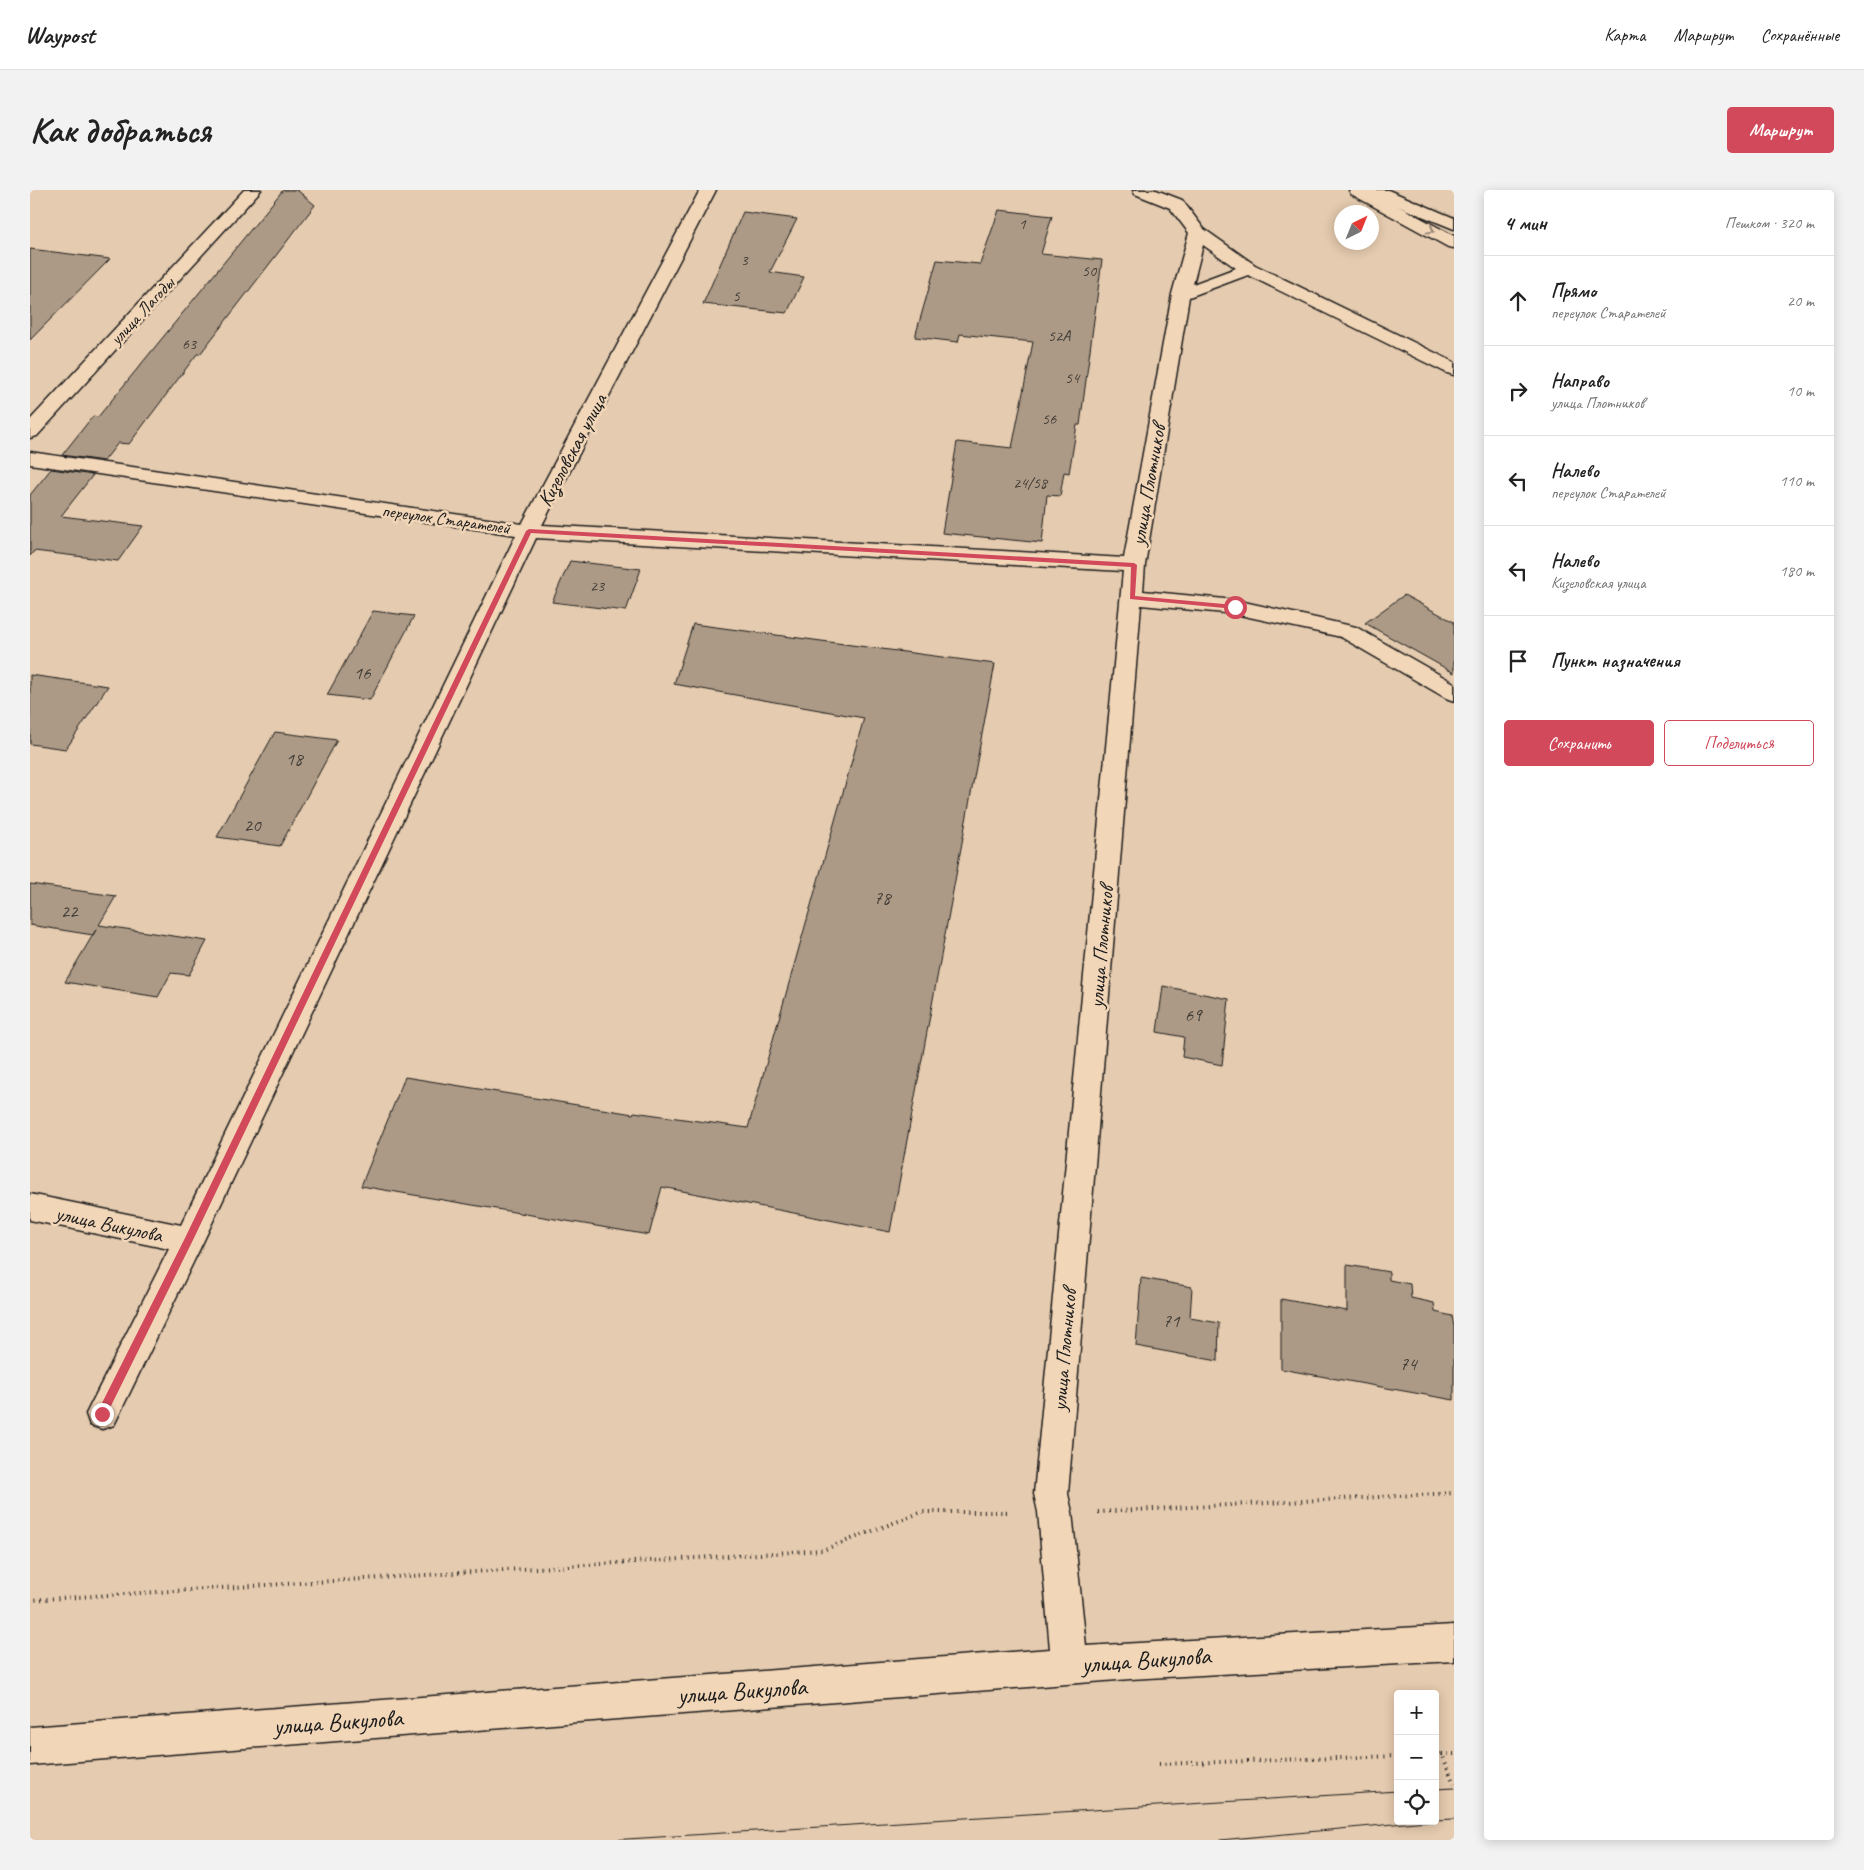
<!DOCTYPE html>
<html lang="ru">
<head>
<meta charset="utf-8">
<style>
	:root { --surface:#fff; --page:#f2f2f2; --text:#222; --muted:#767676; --line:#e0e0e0; --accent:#d1495b }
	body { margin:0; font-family:Caveat,sans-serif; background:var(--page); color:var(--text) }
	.controls { position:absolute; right:15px; bottom:15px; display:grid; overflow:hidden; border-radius:5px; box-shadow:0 2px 12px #0003 }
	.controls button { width:45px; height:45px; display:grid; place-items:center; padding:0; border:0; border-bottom:1px solid var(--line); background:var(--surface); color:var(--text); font:25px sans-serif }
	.compass { position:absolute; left:1304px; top:15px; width:45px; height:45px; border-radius:50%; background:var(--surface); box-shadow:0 2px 12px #0003; rotate:43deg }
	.stop { position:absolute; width:15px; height:15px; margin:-11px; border:4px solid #d1495b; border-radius:50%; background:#fff }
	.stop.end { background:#d1495b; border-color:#fff; box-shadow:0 1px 5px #0008 }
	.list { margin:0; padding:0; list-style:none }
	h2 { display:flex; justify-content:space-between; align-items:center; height:65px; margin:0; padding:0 20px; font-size:21px }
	h2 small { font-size:16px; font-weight:400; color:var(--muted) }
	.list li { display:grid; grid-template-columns:32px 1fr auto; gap:15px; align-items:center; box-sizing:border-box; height:90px; padding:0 20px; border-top:1px solid var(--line) }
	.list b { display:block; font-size:19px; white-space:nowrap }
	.list p { margin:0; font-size:16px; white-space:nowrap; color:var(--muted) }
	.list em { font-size:16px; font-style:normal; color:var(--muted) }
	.actions { display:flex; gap:10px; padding:15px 20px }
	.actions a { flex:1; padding:11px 0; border:1px solid var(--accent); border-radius:5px; text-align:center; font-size:18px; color:var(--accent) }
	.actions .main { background:var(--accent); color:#fff }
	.icon { flex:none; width:28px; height:28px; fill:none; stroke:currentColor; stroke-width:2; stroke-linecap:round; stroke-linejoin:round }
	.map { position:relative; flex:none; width:1424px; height:1650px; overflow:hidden; border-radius:5px }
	header { display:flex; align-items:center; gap:30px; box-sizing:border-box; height:70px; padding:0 25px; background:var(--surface); border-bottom:1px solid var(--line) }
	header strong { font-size:24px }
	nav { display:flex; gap:28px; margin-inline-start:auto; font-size:18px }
	.intro { display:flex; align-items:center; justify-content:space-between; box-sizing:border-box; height:120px; padding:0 30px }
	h1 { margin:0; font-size:35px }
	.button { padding:12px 22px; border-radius:5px; background:var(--accent); color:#fff; font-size:18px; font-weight:700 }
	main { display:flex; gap:30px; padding:0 30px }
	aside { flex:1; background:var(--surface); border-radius:5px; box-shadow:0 2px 12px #0003 }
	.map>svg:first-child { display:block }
	.building { fill:#ac9a86; stroke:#1c1c1c }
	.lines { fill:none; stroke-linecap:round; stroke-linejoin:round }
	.minor-casing { stroke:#1c1c1c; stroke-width:3 }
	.major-casing { stroke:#1c1c1c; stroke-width:3 }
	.path { stroke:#1c1c1c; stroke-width:4; stroke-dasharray:1 4.5; stroke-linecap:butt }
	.minor { fill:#f2d6b8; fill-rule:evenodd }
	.major { fill:#f2d6b8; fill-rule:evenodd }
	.tram { stroke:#1c1c1c; stroke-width:1 }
	.oneway { stroke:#928272 }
	.route { fill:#d1495b }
	.labels { text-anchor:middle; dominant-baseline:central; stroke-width:5; stroke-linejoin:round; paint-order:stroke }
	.far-number-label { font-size:16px; fill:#403c36 }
	.far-street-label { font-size:18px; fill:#1c1c1c; stroke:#f2d6b8 }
	.number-label { font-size:19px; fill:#403c36 }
	.street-label { font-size:21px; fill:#1c1c1c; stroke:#f2d6b8 }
	.near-street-label { font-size:25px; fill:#1c1c1c; stroke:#f2d6b8 }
</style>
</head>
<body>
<header>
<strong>Waypost</strong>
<nav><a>Карта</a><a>Маршрут</a><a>Сохранённые</a></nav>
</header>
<div class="intro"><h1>Как добраться</h1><a class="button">Маршрут</a></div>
<main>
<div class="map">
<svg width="1424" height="1650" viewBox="0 0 1424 1650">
	<rect width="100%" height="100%" fill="#e5cbaf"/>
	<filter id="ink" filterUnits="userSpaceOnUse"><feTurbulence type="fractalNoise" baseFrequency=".02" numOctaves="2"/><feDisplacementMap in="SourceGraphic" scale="10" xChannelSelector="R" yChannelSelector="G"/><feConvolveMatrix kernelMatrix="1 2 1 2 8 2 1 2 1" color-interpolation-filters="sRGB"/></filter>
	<g filter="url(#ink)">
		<g class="building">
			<polygon points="253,0 267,0 285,15 170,164 167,164 99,254 88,253 74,271 32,265 63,226 68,227"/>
			<polygon points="969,20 1022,26 1011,64 1072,70 1050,235 1047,235 1039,283 1034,282 1030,306 1017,305 1012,353 912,343 927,252 982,258 1003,152 930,144 928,152 885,147 907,70 950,74"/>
			<polygon points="713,22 767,29 740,82 774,87 757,123 673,114"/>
			<polygon points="0,59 80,69 0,150"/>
			<polygon points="21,279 63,285 31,326 113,336 88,371 4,361 0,366 0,305"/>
			<polygon points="540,371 611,379 596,421 522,412"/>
			<polygon points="1374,405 1424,432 1424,483 1335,433"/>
			<polygon points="343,421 384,426 340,510 297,505"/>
			<polygon points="663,434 965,474 860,1042 632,997 619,1045 331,996 375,887 603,924 604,922 718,938 834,528 644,494"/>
			<polygon points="0,485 78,496 36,559 0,554"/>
			<polygon points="245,542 307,550 250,656 187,647"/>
			<polygon points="0,694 86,706 69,735 177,751 159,785 141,783 128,807 35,792 67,738 63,745 0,735"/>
			<polygon points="1133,796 1199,809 1192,875 1152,867 1154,847 1127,842"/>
			<polygon points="1317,1075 1359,1082 1359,1090 1380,1094 1381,1108 1404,1113 1405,1122 1422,1126 1424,1137 1424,1210 1251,1179 1251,1109 1317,1121"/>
			<polygon points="1111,1088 1162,1097 1160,1128 1189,1133 1188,1171 1106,1156"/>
		</g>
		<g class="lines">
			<g class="minor-casing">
				<g id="minor">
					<polygon points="214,0 231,0 7,246 0,248 0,230"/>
					<path d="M670,0h16l-174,335 582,33 48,-264 17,-61 -19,-25 -35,-14 -2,-4h23l26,10 22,29 51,36 199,97v13l-7,-2 -199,-98 -59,22 -44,268 -2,26 92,9 121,27 98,56v18l-8,-3 -105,-61 -106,-23 -94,-9 -73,889 4,18 14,134 368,-21v36l-324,18 -1100,86v-38l1020,-78 -12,-137 -4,-18 89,-923 -587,-33 -332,702 -90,185 -12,4 -12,-4 -4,-11 83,-165 -139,-29v-26l151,31 335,-690 -486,-71v-12l492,72zM1173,55l33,23 -43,16z"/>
					<polygon points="1319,0 1339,0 1424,46 1424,58 1418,57 1321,4"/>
				</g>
			</g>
			<g class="major-casing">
				<polygon id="major" points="1336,0 1358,0 1424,28 1424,39 1338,4"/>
			</g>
			<g class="path">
				<polyline points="1068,1322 1424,1303"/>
				<polyline points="0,1410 793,1360 892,1322 981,1322"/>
				<polyline points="1412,1564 1424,1564"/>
				<polyline points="1405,1565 1412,1564 1424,1594"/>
				<polyline points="1129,1574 1368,1566"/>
			</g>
			<use href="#minor" class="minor"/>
			<use href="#major" class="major"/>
			<g class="tram">
				<polyline points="1405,1599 1424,1598"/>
				<polyline points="1405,1630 1424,1629"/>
				<polyline points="581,1650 1368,1601"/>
				<polyline points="1190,1650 1397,1631"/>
			</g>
		</g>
		<defs><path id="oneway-chevron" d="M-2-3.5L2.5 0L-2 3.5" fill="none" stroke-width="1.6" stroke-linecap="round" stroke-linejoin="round" transform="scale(1.25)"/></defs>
		<use class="oneway" href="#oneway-chevron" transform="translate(1401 40) rotate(29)"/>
	</g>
	<polygon class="route" points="499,339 1104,373 1107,375 1105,406 1205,415 1208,417 1205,419 1100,409 1101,377 501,343 163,1050 75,1228 68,1228 68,1221 155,1048 496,341"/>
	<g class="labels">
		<g class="far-number-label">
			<text x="992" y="34">1</text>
			<text x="714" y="70">3</text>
			<text x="1059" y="81">50</text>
			<text x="706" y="106">5</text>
			<text x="1029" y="146">52А</text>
			<text x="159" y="154">63</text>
			<text x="1042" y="188">54</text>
			<text x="1019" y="229">56</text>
			<text x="1000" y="293">24/58</text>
			<text x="567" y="396">23</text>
		</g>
		<g class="far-street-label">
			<text transform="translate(112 121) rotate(-47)">улица Лагоды</text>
			<text transform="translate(416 329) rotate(8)">переулок Старателей</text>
		</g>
		<g class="number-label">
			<text x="332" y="483">16</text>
			<text x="264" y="569">18</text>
			<text x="222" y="635">20</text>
			<text x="852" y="708">78</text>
			<text x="39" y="721">22</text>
			<text x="1163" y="825">69</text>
			<text x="1141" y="1131">71</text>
			<text x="1378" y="1174">74</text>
		</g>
		<g class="street-label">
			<text transform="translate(542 260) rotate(-62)">Кизеловская улица</text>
			<text transform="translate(1118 295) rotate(-80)">улица Плотников</text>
			<text transform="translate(1071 757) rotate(-85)">улица Плотников</text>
			<text transform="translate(79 1034) rotate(12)">улица Викулова</text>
			<text transform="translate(1034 1160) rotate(-85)">улица Плотников</text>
		</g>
		<g class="near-street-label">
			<text transform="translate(1116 1470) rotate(-4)">улица Викулова</text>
			<text transform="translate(712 1501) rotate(-4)">улица Викулова</text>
			<text transform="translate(308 1532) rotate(-4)">улица Викулова</text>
		</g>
	</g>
</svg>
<div class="controls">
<button>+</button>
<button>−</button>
<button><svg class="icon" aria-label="locate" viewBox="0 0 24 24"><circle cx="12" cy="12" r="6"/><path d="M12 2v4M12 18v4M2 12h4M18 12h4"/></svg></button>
</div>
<svg class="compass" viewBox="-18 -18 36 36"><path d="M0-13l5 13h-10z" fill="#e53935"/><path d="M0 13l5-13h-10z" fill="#767676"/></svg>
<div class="stop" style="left:1205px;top:417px"></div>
<div class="stop end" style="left:72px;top:1224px"></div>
</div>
<aside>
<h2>4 мин<small>Пешком · 320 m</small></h2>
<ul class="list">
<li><svg class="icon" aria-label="ahead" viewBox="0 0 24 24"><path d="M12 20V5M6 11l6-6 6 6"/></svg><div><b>Прямо</b><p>переулок Старателей</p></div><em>20 m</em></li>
<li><svg class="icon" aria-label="right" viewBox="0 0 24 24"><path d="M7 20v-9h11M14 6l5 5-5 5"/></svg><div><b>Направо</b><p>улица Плотников</p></div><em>10 m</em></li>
<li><svg class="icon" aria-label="left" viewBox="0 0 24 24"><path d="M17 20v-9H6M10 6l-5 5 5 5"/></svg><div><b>Налево</b><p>переулок Старателей</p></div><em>110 m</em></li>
<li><svg class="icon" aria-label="left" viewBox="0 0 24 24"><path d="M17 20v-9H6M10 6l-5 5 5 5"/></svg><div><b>Налево</b><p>Кизеловская улица</p></div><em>180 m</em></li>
<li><svg class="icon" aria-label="arrive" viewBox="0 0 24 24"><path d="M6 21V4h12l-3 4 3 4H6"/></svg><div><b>Пункт назначения</b></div></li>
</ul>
<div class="actions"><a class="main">Сохранить</a><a>Поделиться</a></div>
</aside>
</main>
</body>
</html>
